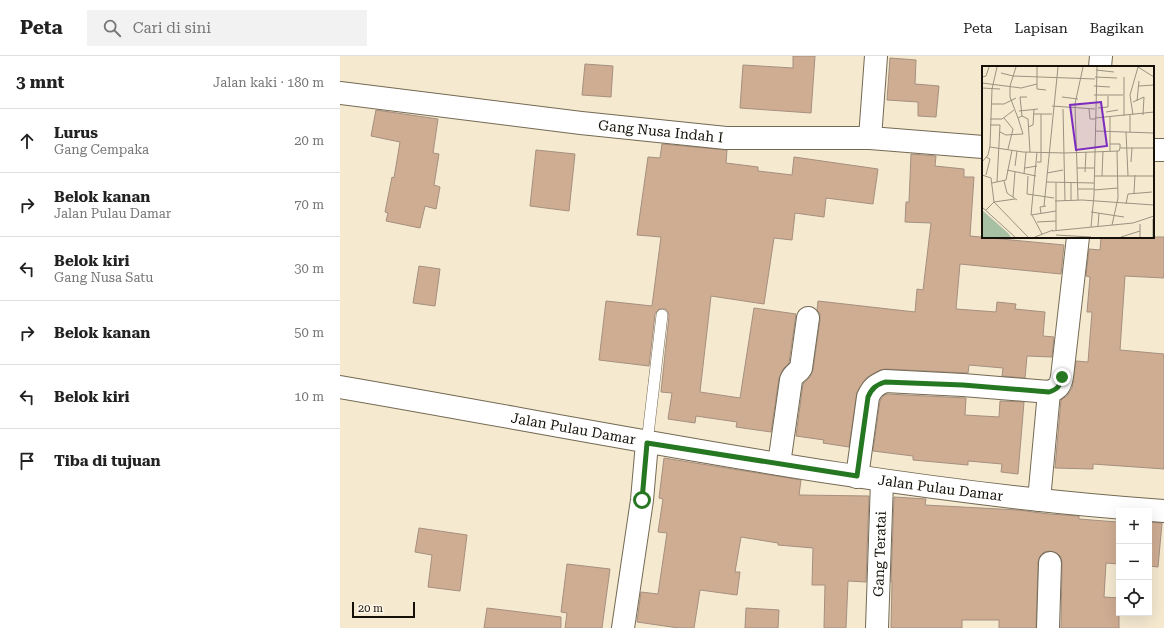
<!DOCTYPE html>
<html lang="id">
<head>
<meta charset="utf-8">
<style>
	:root { --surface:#fff; --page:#f2f2f2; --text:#222; --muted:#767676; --line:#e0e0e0 }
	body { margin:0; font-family:"Roboto Serif",serif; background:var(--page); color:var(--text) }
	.controls { position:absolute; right:12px; bottom:12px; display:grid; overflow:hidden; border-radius:0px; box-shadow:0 4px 16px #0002 }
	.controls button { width:36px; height:36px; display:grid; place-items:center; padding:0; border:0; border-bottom:1px solid var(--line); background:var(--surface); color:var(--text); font:20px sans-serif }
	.scale { position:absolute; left:12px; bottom:10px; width:63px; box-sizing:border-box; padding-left:4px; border:2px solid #151108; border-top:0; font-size:11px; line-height:14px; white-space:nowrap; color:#151108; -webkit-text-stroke:3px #fef7e8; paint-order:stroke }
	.stop { position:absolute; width:12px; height:12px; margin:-9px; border:3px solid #267721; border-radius:50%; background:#fff }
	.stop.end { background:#267721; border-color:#fff; box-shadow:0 1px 4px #0008 }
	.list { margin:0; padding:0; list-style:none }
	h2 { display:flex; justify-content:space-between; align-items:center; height:52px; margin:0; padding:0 16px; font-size:17px }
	h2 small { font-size:13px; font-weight:400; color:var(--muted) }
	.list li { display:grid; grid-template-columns:26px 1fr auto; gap:12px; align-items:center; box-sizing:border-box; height:64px; padding:0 16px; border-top:1px solid var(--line) }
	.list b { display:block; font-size:15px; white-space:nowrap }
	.list p { margin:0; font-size:13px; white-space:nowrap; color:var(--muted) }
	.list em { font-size:13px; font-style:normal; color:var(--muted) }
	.icon { flex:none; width:22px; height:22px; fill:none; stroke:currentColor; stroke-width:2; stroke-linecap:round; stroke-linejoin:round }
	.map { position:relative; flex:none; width:824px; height:572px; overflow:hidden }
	header { display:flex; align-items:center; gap:24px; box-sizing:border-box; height:56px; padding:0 20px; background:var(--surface); border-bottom:1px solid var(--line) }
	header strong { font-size:19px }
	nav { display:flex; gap:22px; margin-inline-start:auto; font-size:14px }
	.search { width:280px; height:36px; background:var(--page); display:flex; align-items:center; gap:10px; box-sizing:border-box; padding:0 14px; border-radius:0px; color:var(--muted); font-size:15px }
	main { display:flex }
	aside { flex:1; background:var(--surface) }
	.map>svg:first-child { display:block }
	.building { fill:#cfad93; stroke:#a58f7f }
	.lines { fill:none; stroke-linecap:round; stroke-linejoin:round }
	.lane-casing { stroke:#746953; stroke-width:12 }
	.street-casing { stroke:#746953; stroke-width:24 }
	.secondary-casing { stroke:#746953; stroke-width:24 }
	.lane { stroke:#fff; stroke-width:11 }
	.street { stroke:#fff; stroke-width:22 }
	.secondary { stroke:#fff; stroke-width:22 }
	.route { stroke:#267721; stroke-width:5 }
	.labels { text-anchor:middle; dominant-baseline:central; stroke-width:3.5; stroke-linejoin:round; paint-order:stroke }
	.street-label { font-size:14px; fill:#151108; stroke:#fef7e8 }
	.inset-road { fill:none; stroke:#9b9380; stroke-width:1 }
	.view { fill:#7b2cbf; fill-opacity:0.15; stroke:#7b2cbf; stroke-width:2 }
	.inset-edge { fill:none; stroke:#151108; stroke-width:2 }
</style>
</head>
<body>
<header>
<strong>Peta</strong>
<div class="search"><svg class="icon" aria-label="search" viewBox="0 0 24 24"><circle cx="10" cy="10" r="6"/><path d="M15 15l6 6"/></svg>Cari di sini</div>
<nav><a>Peta</a><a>Lapisan</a><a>Bagikan</a></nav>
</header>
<main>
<aside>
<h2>3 mnt<small>Jalan kaki · 180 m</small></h2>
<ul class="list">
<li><svg class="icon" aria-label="ahead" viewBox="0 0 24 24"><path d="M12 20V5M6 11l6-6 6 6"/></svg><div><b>Lurus</b><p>Gang Cempaka</p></div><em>20 m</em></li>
<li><svg class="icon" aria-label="right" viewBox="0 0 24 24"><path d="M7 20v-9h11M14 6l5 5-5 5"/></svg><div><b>Belok kanan</b><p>Jalan Pulau Damar</p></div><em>70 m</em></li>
<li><svg class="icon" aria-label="left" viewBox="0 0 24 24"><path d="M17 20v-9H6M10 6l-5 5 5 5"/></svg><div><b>Belok kiri</b><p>Gang Nusa Satu</p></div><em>30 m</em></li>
<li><svg class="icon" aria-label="right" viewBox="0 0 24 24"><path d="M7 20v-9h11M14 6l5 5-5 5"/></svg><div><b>Belok kanan</b></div><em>50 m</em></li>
<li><svg class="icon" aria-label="left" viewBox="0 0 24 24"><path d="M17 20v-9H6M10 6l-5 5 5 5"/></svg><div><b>Belok kiri</b></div><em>10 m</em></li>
<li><svg class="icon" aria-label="arrive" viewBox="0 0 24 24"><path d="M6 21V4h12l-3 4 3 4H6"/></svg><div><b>Tiba di tujuan</b></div></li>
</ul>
</aside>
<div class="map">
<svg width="824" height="572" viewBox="0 0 824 572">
	<rect width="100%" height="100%" fill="#f5e9d0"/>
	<g class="building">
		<polygon points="453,0 475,0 471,57 400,52 403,9 453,12"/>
		<polygon points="550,2 576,4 575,28 599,30 596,61 578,60 578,46 547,44"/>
		<polygon points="245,8 273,10 271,41 242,39"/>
		<polygon points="36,54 98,63 93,97 99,98 94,129 100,131 96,153 85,150 80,172 46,165 48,157 45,156 52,121 54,122 60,86 31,80"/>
		<polygon points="322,88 387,94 386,107 418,111 418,115 452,119 454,101 538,113 533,148 486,142 484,161 455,157 452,184 434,182 424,248 371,240 360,336 400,342 414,252 456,258 449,307 443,313 439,322 431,376 396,371 397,366 356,360 355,367 328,363 332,337 321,336 329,260 328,256 326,253 319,253 315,258 309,310 259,304 266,245 312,250 321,181 297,179 308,101 320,102"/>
		<polygon points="196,94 235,98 229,155 190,150"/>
		<polygon points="571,98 596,100 595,110 624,113 624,121 634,121 630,180 724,189 721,218 620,208 616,253 656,256 657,246 676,248 675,253 705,256 703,280 714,281 712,301 687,300 685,322 662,320 663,312 629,309 628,317 546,313 540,314 526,322 517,336 509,391 483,387 484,384 456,380 463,328 470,321 473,314 480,264 480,258 477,254 478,245 575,256 577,233 583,234 591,167 565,166 566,146 569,146"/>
		<polygon points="761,181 824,181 824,222 785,220 780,294 824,298 824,413 753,408 753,413 715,412 721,344 727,340 732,332 736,305 748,306 752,256 747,256 750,221 746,220 749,193 760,194"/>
		<polygon points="79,210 100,213 95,250 73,247"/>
		<polygon points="547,338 626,342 625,359 659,361 660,345 684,346 678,418 661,416 662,408 628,405 628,409 573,404 573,400 533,395 540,345 543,340"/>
		<polygon points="324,402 461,424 459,439 529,440 526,526 508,525 506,572 484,572 485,529 472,529 473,492 438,489 438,487 401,481 395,516 400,516 397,539 360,534 354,572 339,572 297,566 301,536 318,538 327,477 318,476 323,443 319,442"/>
		<polygon points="554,441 586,443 585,449 678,454 709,458 739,460 739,463 777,466 778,464 779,464 779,508 766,507 764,541 779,542 779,572 721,572 722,507 721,501 717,497 710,495 704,496 700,500 698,506 696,572 659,572 659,564 622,564 622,572 551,572 552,526 551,526"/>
		<polygon points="809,466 822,467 818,511 809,510"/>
		<polygon points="79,472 127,479 120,535 88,531 92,499 75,496"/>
		<polygon points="227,508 270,513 262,572 225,572 227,557 221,556"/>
		<polygon points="147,552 221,561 221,572 144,572"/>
		<polygon points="406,552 439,554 438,572 405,572"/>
	</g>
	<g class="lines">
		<g class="lane-casing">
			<polyline id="lane" points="307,387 322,259"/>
		</g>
		<g class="street-casing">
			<g id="street">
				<polyline points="760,11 761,0"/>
				<path id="s1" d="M0,37l241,30 145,15h144l113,9"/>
				<polyline points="530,82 536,0"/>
				<polyline points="813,94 824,94"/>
				<path d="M439,408l12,-84c2,-6 7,-7 10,-12l7,-50"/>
				<path d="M517,421l11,-80c4,-9 8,-12 17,-16l78,4 86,7c9,-3 11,-6 13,-15l16,-140"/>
				<polyline points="699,444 709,336"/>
				<polyline points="283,572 302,444 307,387"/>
				<path id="s2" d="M537,572l5,-147"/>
				<polyline points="708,572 710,507"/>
			</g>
		</g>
		<g class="secondary-casing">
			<g id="secondary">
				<path id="s3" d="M0,331c274,47 546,105 824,124"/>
			</g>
		</g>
		<use href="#lane" class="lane"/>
		<use href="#street" class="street"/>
		<use href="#secondary" class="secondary"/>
	</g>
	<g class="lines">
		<path class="route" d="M302,444l5,-57 210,33 11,-79c4,-9 8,-12 17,-15l78,3 86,7c9,-3 11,-6 13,-15"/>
	</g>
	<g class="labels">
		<g class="street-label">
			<text stroke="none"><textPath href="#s1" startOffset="323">Gang Nusa Indah I</textPath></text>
			<text stroke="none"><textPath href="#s3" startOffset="237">Jalan Pulau Damar</textPath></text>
			<text stroke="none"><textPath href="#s3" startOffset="609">Jalan Pulau Damar</textPath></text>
			<text stroke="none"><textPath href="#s2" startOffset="74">Gang Teratai</textPath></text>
		</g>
	</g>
	<g transform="translate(642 10)">
		<rect width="172" height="172" fill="#f5e9d0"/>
		<path d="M0,144l26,23 3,4h-29z" fill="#a7c0a3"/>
		<path class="inset-road" d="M34,1l-6,19v11l8,21M55,1v22l9,1M156,1l16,10M114,4l18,2M19,7l12,3 82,3M0,11l4,-1 3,-9M113,11l22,1M0,17l39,5 16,-4M112,20l16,1M157,20l15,-1M0,22l18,1M112,29h29M80,31l16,2M155,35l2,-20M151,36l11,-5M9,38h13l12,-6M70,40l43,3M116,42l10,-1v-11M81,43l2,92M107,43l1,10h5M37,45l19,-2M124,46l12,-2M52,48h18M151,49l-3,-20 8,-28M161,49l1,-18M40,50l6,3 2,33M142,50v-39M22,52l9,11 -5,20M113,52l59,-6M8,53h12l12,-9M8,59h10l-3,57M46,61l5,-2 1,-16M113,65l59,2M18,66l6,3 17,-1 -5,-16 4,-2 -2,-19h7M144,66l2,44M148,66v-17M128,78h10v4M8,81l33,5 42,1 54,-2 1,-3M138,82h34M128,85v-35M59,86v-38M0,96l6,-7 2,-9 2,-57 5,-22M55,96h4v-10M149,96l1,-14M33,100l2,-15M43,102l12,-2M95,102h17M25,104l29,6M103,106l1,-20M65,107l16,-3M42,108l2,-22M0,109l9,3 3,24 34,35M4,109l4,-16 -4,-2M46,110l-1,18 27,4M112,110h60M120,110l1,-25M172,114v25M22,115l3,12 10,7M64,116l48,1M10,117l14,-3 6,-30M74,117v47M96,123h16M112,124l24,-2M152,127l1,-18M31,131l2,-25M89,134v-17M96,134l-3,-96 8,-37M73,135l27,-1 72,5M144,138l2,-10 24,-2M62,140l14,-139M0,141l33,30M4,144l8,-8 21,-3M109,146l33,5M59,147l-1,-6 6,-1M49,149l6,-63M49,149l25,-4M50,149l10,19M55,156l19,-1M158,158v13M130,159l6,-27 -1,-47M116,160l1,-13M109,161l3,-32 3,-128M70,165l81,-8 21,-7M74,169l35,2M53,171l18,-7M139,171l19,-6M171,171v-18"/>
		<path class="view" d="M119,36l6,44 -31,4 -6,-45z"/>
		<rect width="172" height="172" class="inset-edge"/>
	</g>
</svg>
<div class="controls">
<button>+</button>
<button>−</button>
<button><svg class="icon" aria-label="locate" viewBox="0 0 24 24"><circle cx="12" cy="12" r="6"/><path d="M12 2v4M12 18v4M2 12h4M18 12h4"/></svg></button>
</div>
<div class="scale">20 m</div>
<div class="stop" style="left:302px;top:444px"></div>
<div class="stop end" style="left:722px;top:321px"></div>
</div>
</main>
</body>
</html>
